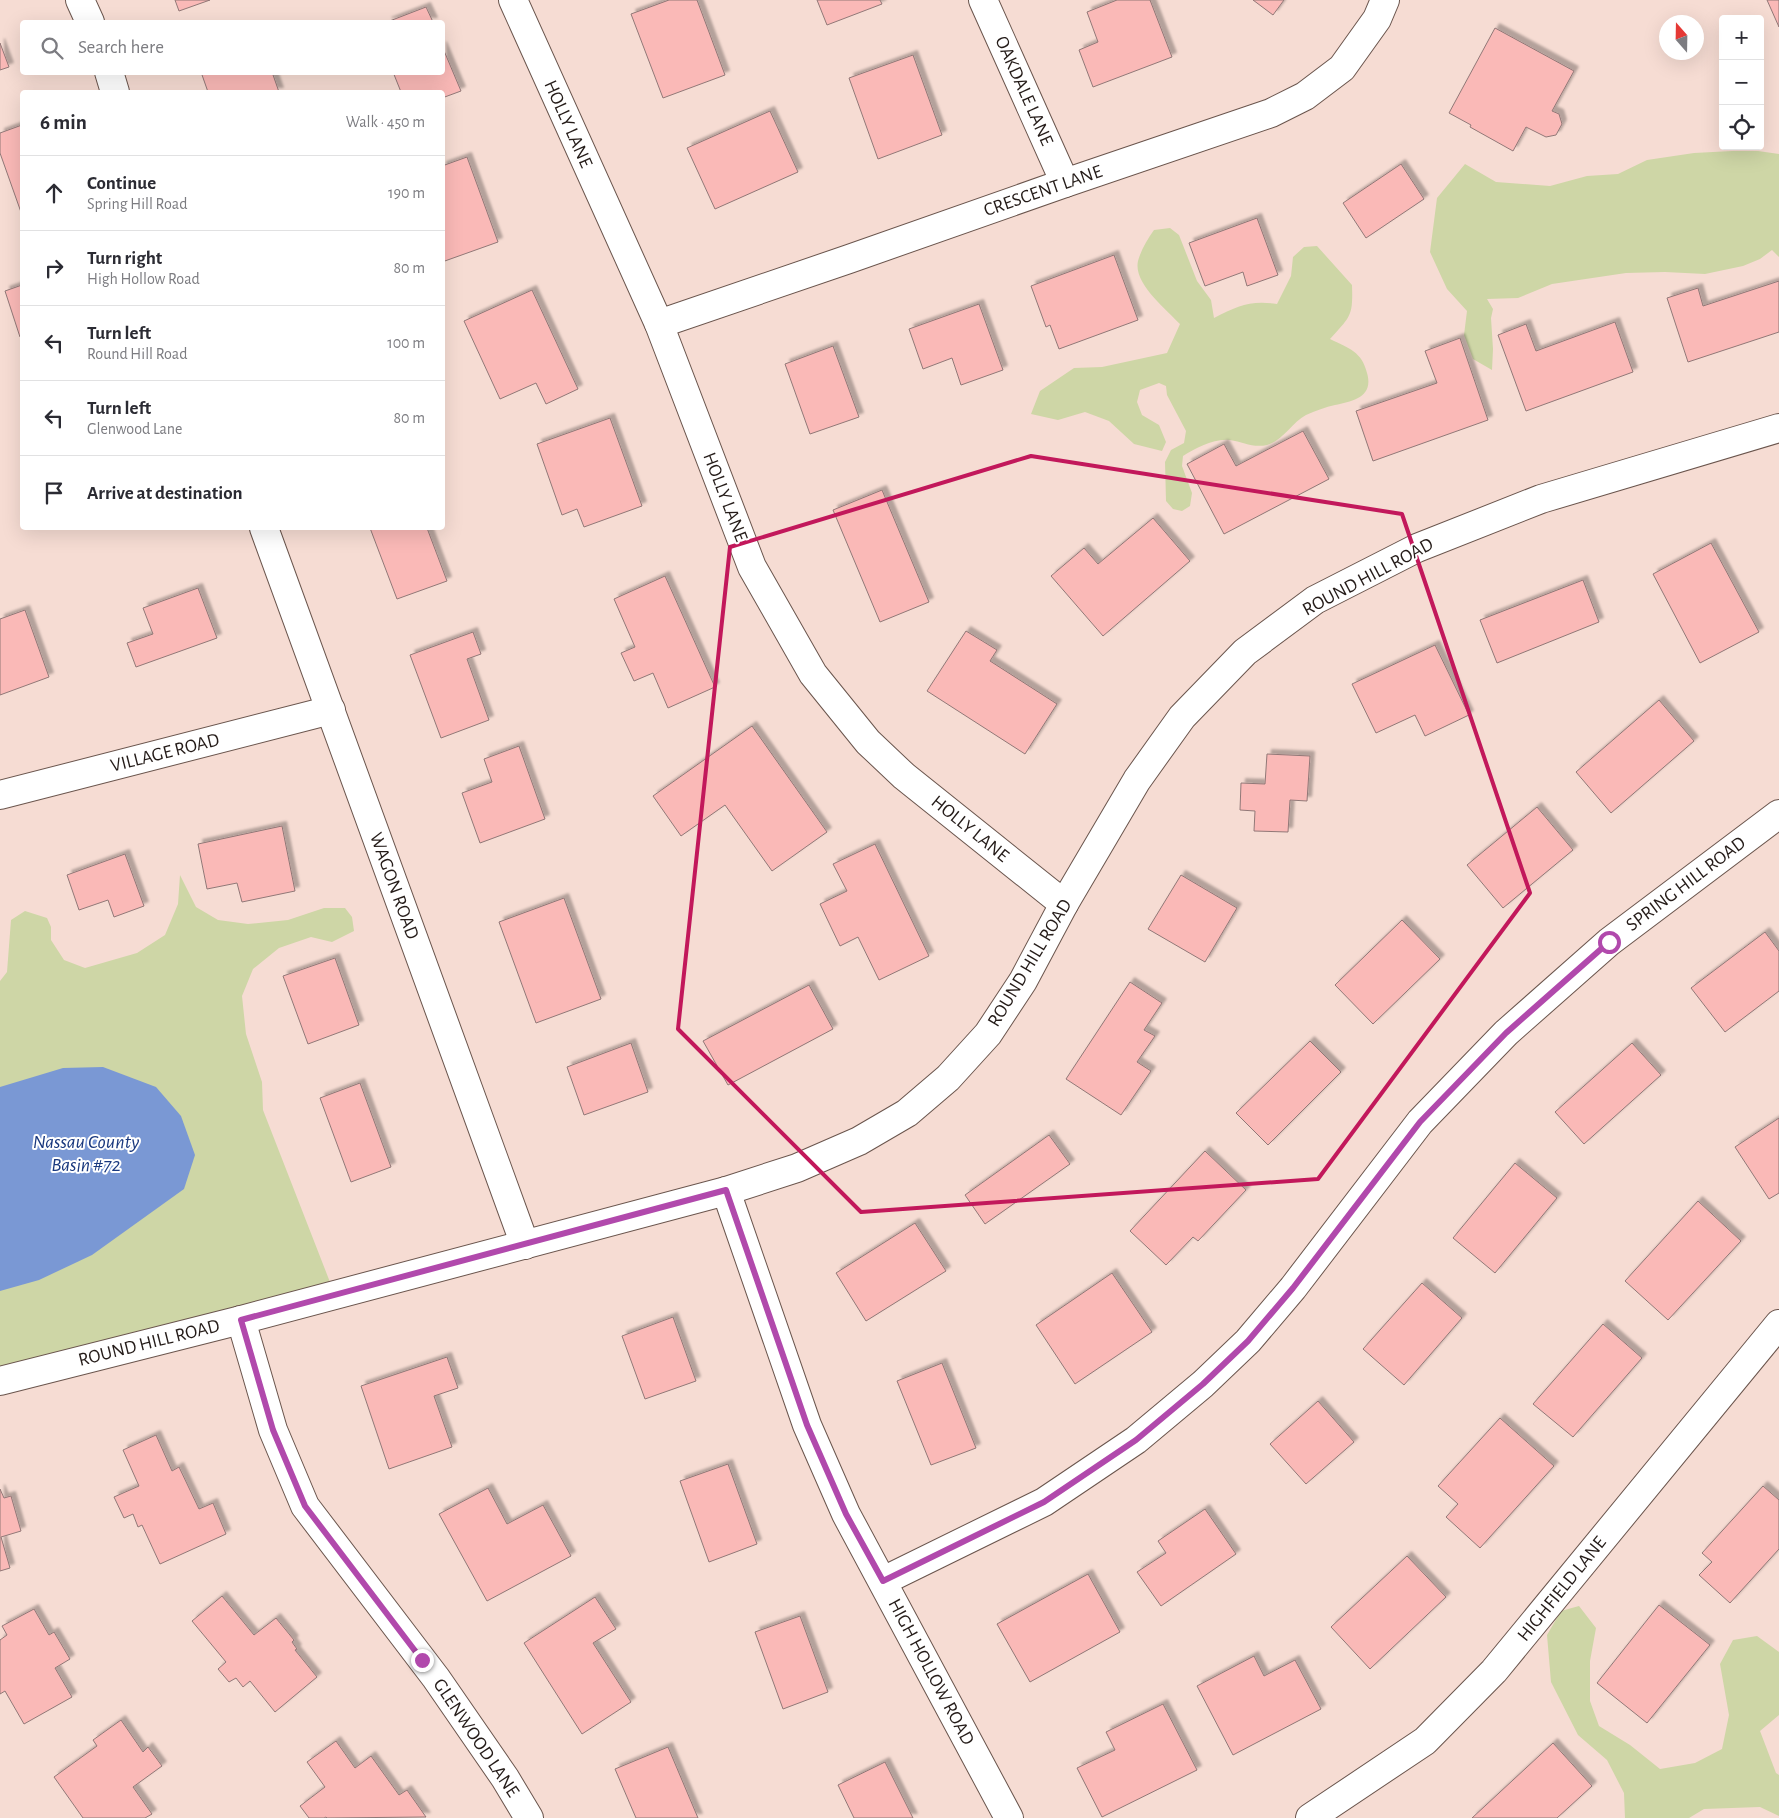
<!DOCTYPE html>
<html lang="en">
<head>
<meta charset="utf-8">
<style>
	:root { --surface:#fff; --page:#f2f2f3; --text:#2b2b33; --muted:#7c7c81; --line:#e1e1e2 }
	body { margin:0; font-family:"Alegreya Sans",sans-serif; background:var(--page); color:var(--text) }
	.controls { position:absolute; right:15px; top:15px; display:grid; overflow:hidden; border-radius:5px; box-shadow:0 5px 20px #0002 }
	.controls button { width:45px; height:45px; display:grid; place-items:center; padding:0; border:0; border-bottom:1px solid var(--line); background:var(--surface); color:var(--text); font:25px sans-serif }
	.compass { position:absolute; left:1659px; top:15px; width:45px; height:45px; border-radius:50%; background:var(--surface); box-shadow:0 5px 20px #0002; rotate:340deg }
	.stop { position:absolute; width:15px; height:15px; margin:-11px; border:4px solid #b149ac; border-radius:50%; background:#fff }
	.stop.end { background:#b149ac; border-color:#fff; box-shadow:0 1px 5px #0008 }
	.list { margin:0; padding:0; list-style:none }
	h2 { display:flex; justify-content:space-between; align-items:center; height:65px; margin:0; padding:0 20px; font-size:21px }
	h2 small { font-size:16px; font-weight:400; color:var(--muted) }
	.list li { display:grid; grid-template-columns:32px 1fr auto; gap:15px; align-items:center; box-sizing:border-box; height:75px; padding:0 20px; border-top:1px solid var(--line) }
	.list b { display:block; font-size:19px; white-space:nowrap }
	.list p { margin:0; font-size:16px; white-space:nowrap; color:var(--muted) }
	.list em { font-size:16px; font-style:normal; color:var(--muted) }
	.icon { flex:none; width:28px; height:28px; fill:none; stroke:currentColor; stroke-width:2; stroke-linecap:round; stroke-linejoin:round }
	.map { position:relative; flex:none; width:1779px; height:1818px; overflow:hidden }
	.search { position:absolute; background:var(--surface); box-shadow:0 5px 20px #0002; left:20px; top:20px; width:425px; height:55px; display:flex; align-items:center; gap:12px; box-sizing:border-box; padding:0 18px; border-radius:5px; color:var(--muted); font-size:19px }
	.panel { position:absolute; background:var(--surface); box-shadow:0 5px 20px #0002; left:20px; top:90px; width:425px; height:440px; border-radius:5px }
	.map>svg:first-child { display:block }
	.green { fill:#ced6a6 }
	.water { fill:#7a98d4 }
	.building { fill:#fab9b7; stroke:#917877; filter:url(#shadow) }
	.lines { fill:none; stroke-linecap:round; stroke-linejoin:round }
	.minor-casing { stroke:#6a554d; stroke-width:30 }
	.minor { stroke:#fff; stroke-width:28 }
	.route { stroke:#b149ac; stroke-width:6 }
	.marked { fill:none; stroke:#c2185b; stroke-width:4; stroke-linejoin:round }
	.labels { text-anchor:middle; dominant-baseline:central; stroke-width:4; stroke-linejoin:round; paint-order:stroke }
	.street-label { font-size:19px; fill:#241b18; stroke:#fff }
	.water-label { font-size:20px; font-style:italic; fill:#19387e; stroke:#fff }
</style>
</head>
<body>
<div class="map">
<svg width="1779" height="1818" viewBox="0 0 1779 1818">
	<defs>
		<filter id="shadow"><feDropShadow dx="4.5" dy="-4.5" stdDeviation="1" flood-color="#0004"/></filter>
	</defs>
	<rect width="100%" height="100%" fill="#f6dcd3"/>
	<g class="green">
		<polygon points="1732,151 1758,151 1779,154 1779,257 1772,250 1760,259 1743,266 1705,274 1665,272 1626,273 1552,284 1518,298 1487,299 1493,309 1491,318 1493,349 1492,370 1473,359 1464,335 1467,311 1447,289 1430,252 1437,198 1465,164 1496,182 1550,186 1587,176 1618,174 1647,160 1694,153"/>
		<path d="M1170,228l9,7 18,46 14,19 3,18c24,-12 36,-18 63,-14l14,-28 2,-19 11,-10 13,-1 35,39c1,31 -1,31 -22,54 19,9 32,13 37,34 7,24 -14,28 -32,32 -9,2 -20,6 -29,10 -14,7 -22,25 -39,30 -14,3 -24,-3 -37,-5 -15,-2 -35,8 -47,16l-1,10 10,27 -2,13 -8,5 -9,-2 -7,-8 -1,-39 6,-12 13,-7 2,-12 -19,-36 -1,-9 -7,-3 -19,7 -3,12 5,13 17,10 7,17 -4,9 -28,-7 -25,-23 -24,-9 -27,8 -27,-6 9,-23 34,-23 28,-1 65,-14 13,-29c-14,-15 -47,-41 -42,-63 3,-11 9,-21 16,-31z"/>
		<polygon points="180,875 196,907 218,920 248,924 288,920 324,908 345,908 352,917 354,931 332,942 311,937 279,948 253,969 242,996 246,1034 262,1082 263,1110 335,1295 0,1381 0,981 7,972 11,920 25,911 47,918 51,927 51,940 64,960 85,968 137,953 165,935 178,904"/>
		<polygon points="1579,1606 1596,1628 1590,1661 1590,1701 1599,1726 1630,1745 1660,1769 1695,1763 1722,1749 1729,1715 1720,1664 1733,1640 1757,1636 1779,1652 1779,1715 1760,1731 1776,1773 1779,1775 1779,1816 1760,1807 1704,1809 1689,1818 1625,1818 1624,1793 1607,1760 1578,1735 1551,1682 1547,1635 1561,1611"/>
	</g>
	<polygon class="water" points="103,1067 156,1087 181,1116 195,1155 184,1189 92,1255 39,1280 0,1291 0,1087 63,1068"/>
	<g class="building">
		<polygon points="175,0 210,0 179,11"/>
		<polygon points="669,0 697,0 725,75 663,98 631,14"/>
		<polygon points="817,0 880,0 882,4 827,25"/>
		<polygon points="1117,0 1150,0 1172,57 1093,87 1079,50 1098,42 1087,12"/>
		<polygon points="1253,0 1284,0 1273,15"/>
		<polygon points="1767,0 1779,0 1779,27"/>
		<polygon points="426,7 433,22 387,22"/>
		<polygon points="1495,28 1574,71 1552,111 1559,114 1562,124 1556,135 1546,137 1526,127 1513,151 1470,127 1471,125 1449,113"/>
		<polygon points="0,43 9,67 0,70"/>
		<polygon points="442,46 461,91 442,98 442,92 401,92 393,72 442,72"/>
		<polygon points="913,55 942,135 878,159 849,78"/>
		<polygon points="201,72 272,72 279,92 208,92"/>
		<polygon points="770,111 798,172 715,209 687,148"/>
		<polygon points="22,125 22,215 0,153 0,133"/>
		<polygon points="467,157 498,242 442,262 442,166"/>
		<polygon points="1401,164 1424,199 1366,238 1343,203"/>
		<polygon points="1257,218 1278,275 1247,286 1243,272 1205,286 1189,243"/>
		<polygon points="1114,255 1138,320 1059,349 1050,325 1046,327 1031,286"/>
		<polygon points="1779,281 1779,332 1688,362 1667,298 1698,288 1703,306"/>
		<polygon points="22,285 22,336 20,337 5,291"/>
		<polygon points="532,290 578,389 546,404 536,383 500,399 464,321"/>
		<polygon points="979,304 1003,370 961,385 952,358 923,369 909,329"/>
		<polygon points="1615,322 1633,372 1526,411 1498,335 1526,324 1536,351"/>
		<polygon points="1460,338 1488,420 1373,461 1356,411 1437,383 1425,351"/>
		<polygon points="833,346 859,417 810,434 785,364"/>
		<polygon points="610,418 642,506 584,527 577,509 562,515 537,444"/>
		<polygon points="1303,431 1329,479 1224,534 1187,464 1224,444 1236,466"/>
		<polygon points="882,490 929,602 880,622 833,510"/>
		<polygon points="1153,518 1190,561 1103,636 1051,576 1084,548 1098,564"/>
		<polygon points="370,528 427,528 447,581 397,599"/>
		<polygon points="1711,543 1759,632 1700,663 1653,574"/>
		<polygon points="665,576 715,687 668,708 653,673 634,681 621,653 635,647 614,599"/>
		<polygon points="1583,580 1599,622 1497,663 1480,620"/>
		<polygon points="198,588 217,638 136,667 127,643 153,634 143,608"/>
		<polygon points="25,610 49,677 0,695 0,619"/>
		<polygon points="966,631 997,650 990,661 1057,704 1025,754 927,691"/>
		<polygon points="473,632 481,654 467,659 489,720 441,738 410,655"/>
		<polygon points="1435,645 1469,715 1425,736 1415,715 1376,733 1352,684"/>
		<polygon points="1659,700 1694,741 1611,813 1576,772"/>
		<polygon points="752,726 827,832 772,871 725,805 681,836 653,796"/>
		<polygon points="519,746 545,819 480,843 462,793 492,782 484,759"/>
		<polygon points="1267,754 1310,756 1307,801 1290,800 1288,832 1254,831 1255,811 1240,810 1241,783 1265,784"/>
		<polygon points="1537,807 1573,850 1503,908 1467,865"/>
		<polygon points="282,826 295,891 242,902 237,883 207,889 198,844"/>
		<polygon points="875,844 929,956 879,980 858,937 840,946 820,904 847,891 833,864"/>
		<polygon points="125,854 144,906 114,917 108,900 79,910 67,875"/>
		<polygon points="1181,875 1237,908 1205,962 1148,929"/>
		<polygon points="564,898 601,999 536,1023 499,922"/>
		<polygon points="1402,920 1440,959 1373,1024 1335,985"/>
		<polygon points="1765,932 1779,951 1779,991 1725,1032 1691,988"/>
		<polygon points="335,958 359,1025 308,1044 283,976"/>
		<polygon points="1130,982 1162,1003 1144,1030 1155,1036 1137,1062 1151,1071 1121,1115 1066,1079"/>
		<polygon points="809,985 833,1029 728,1085 703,1041"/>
		<polygon points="1310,1041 1341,1072 1268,1145 1236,1113"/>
		<polygon points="631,1043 648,1092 584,1115 567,1067"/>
		<polygon points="1632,1043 1661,1075 1584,1144 1555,1112"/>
		<polygon points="360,1083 391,1167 351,1182 320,1098"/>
		<polygon points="1779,1118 1779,1193 1769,1199 1735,1147"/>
		<polygon points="1049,1135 1070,1164 985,1224 965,1195"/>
		<polygon points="1205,1151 1246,1190 1198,1241 1193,1237 1166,1265 1130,1231"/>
		<polygon points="1515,1163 1557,1198 1495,1273 1453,1238"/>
		<polygon points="1698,1201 1741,1241 1668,1320 1625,1281"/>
		<polygon points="915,1223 946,1271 866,1321 836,1273"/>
		<polygon points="1112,1273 1152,1332 1075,1384 1036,1325"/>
		<polygon points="1422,1283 1462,1318 1404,1385 1363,1349"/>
		<polygon points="673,1317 696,1381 645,1399 622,1336"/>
		<polygon points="1603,1324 1642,1358 1573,1437 1533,1404"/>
		<polygon points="447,1357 458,1388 434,1396 452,1447 389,1469 361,1386"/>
		<polygon points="942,1363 976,1448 931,1465 897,1381"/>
		<polygon points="1318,1401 1354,1442 1306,1484 1270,1444"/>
		<polygon points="1500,1418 1554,1466 1480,1548 1446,1517 1458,1504 1438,1486"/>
		<polygon points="156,1435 172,1471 179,1467 199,1509 213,1503 226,1534 160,1564 142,1525 138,1527 133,1514 124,1518 114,1497 139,1486 123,1450"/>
		<polygon points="728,1464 757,1544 709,1562 680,1481"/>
		<polygon points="1763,1486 1779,1500 1779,1549 1730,1603 1699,1575 1712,1562 1702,1553"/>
		<polygon points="488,1488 507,1524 543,1505 571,1556 487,1601 439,1514"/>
		<polygon points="0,1489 4,1498 11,1496 21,1531 1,1537 10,1568 0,1571"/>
		<polygon points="1205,1509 1236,1554 1161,1606 1137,1572 1166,1553 1158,1541"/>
		<polygon points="1407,1556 1446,1597 1370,1669 1331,1627"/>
		<polygon points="1088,1574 1120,1632 1030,1682 997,1624"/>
		<polygon points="222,1596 254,1635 276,1618 294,1640 292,1642 297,1649 295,1650 317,1677 275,1712 250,1681 243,1687 236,1678 229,1682 218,1669 226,1662 192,1621"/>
		<polygon points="595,1597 616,1629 593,1643 631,1702 582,1734 524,1643"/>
		<polygon points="1659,1605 1710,1645 1647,1723 1597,1683"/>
		<polygon points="34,1609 49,1635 54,1632 70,1659 55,1668 72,1697 24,1724 5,1691 0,1694 0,1640 7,1635 2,1626"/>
		<polygon points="800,1616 828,1692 783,1709 755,1632"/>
		<polygon points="1254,1656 1264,1676 1295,1660 1321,1709 1233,1755 1197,1686"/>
		<polygon points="1163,1704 1197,1770 1102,1817 1077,1768 1115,1750 1106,1732"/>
		<polygon points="121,1720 143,1752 148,1747 162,1766 133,1787 152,1814 145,1818 83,1818 54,1777 97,1746 93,1740"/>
		<polygon points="336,1741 355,1768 371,1756 399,1795 407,1790 426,1817 327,1818 326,1817 324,1818 309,1818 300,1806 325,1787 307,1762"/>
		<polygon points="1553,1743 1592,1786 1557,1818 1472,1818"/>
		<polygon points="668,1747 698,1818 636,1818 615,1769"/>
		<polygon points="885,1762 913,1818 854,1818 838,1785"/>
	</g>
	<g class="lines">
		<g class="minor-casing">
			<g id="minor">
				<polyline points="80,0 90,22"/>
				<polyline points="513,0 659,324 752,567 813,674 868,742 904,776 1064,904"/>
				<polyline points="983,0 1065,183"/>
				<polyline points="109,72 115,92"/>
				<polyline points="659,324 849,259 1065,183 1271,113 1305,96 1342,68 1377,19 1385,0"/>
				<polyline points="264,528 525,1245"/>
				<polyline points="0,795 331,710"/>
				<polyline points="726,1191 807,1425 846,1514 1009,1818"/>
				<polyline points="241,1320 273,1430 305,1506 436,1678 505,1778 529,1818"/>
				<polyline points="0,1381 241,1320 726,1191 797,1168 859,1141 907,1113 948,1078 988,1034 1023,981 1064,904 1137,780 1182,717 1245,652 1315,600 1417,548 1541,499 1779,428"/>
				<polyline points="883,1581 1044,1502 1136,1440 1203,1384 1248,1341 1293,1288 1420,1122 1506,1033 1609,942 1779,814"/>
				<polyline points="1310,1818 1425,1741 1494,1671 1779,1324"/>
			</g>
		</g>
		<use href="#minor" class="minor"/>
	</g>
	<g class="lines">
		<polyline class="route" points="422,1660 305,1506 273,1430 241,1320 726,1190 807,1425 846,1514 883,1581 1044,1502 1136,1440 1203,1384 1248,1341 1293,1288 1420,1122 1506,1033 1609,942"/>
	</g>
	<path class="marked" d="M1031,456l371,58 128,379 -212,286 -457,33 -183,-183 52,-482z"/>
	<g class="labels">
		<g class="street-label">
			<text transform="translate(1024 91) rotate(66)">OAKDALE LANE</text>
			<text transform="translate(568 124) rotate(66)">HOLLY LANE</text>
			<text transform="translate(1043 191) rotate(-19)">CRESCENT LANE</text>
			<text transform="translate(725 497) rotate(69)">HOLLY LANE</text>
			<text transform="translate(1368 577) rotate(-28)">ROUND HILL ROAD</text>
			<text transform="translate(165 753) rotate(-14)">VILLAGE ROAD</text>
			<text transform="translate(970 829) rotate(39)">HOLLY LANE</text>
			<text transform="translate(1686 884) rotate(-37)">SPRING HILL ROAD</text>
			<text transform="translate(394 886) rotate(70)">WAGON ROAD</text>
			<text transform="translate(1030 963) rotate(-59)">ROUND HILL ROAD</text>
			<text transform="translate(149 1343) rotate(-14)">ROUND HILL ROAD</text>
			<text transform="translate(1562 1589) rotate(-51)">HIGHFIELD LANE</text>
			<text transform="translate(931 1672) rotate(62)">HIGH HOLLOW ROAD</text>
			<text transform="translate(476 1738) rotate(56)">GLENWOOD LANE</text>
		</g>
		<g class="water-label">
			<text x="86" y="1142">Nassau County<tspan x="86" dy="23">Basin #72</tspan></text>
		</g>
	</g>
</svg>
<div class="controls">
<button>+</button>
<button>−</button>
<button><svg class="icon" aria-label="locate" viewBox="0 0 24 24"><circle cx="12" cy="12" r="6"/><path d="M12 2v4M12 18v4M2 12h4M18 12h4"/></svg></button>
</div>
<svg class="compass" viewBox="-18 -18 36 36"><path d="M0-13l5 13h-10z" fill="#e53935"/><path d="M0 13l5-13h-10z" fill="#7c7c81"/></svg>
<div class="stop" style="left:1609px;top:942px"></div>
<div class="stop end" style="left:422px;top:1660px"></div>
<div class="search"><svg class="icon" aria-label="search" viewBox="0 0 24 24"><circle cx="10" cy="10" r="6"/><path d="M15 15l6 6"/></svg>Search here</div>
<section class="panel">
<h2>6 min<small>Walk · 450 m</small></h2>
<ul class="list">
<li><svg class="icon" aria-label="ahead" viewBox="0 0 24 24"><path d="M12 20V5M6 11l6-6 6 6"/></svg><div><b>Continue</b><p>Spring Hill Road</p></div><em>190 m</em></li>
<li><svg class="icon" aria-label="right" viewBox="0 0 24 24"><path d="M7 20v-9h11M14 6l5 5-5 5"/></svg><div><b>Turn right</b><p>High Hollow Road</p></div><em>80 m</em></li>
<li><svg class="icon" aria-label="left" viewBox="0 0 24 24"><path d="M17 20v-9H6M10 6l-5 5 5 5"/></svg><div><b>Turn left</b><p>Round Hill Road</p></div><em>100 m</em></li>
<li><svg class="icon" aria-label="left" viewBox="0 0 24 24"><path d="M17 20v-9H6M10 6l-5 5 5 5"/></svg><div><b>Turn left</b><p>Glenwood Lane</p></div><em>80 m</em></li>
<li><svg class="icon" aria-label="arrive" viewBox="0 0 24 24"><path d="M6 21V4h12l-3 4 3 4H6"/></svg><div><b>Arrive at destination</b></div></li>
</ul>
</section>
</div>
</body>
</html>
